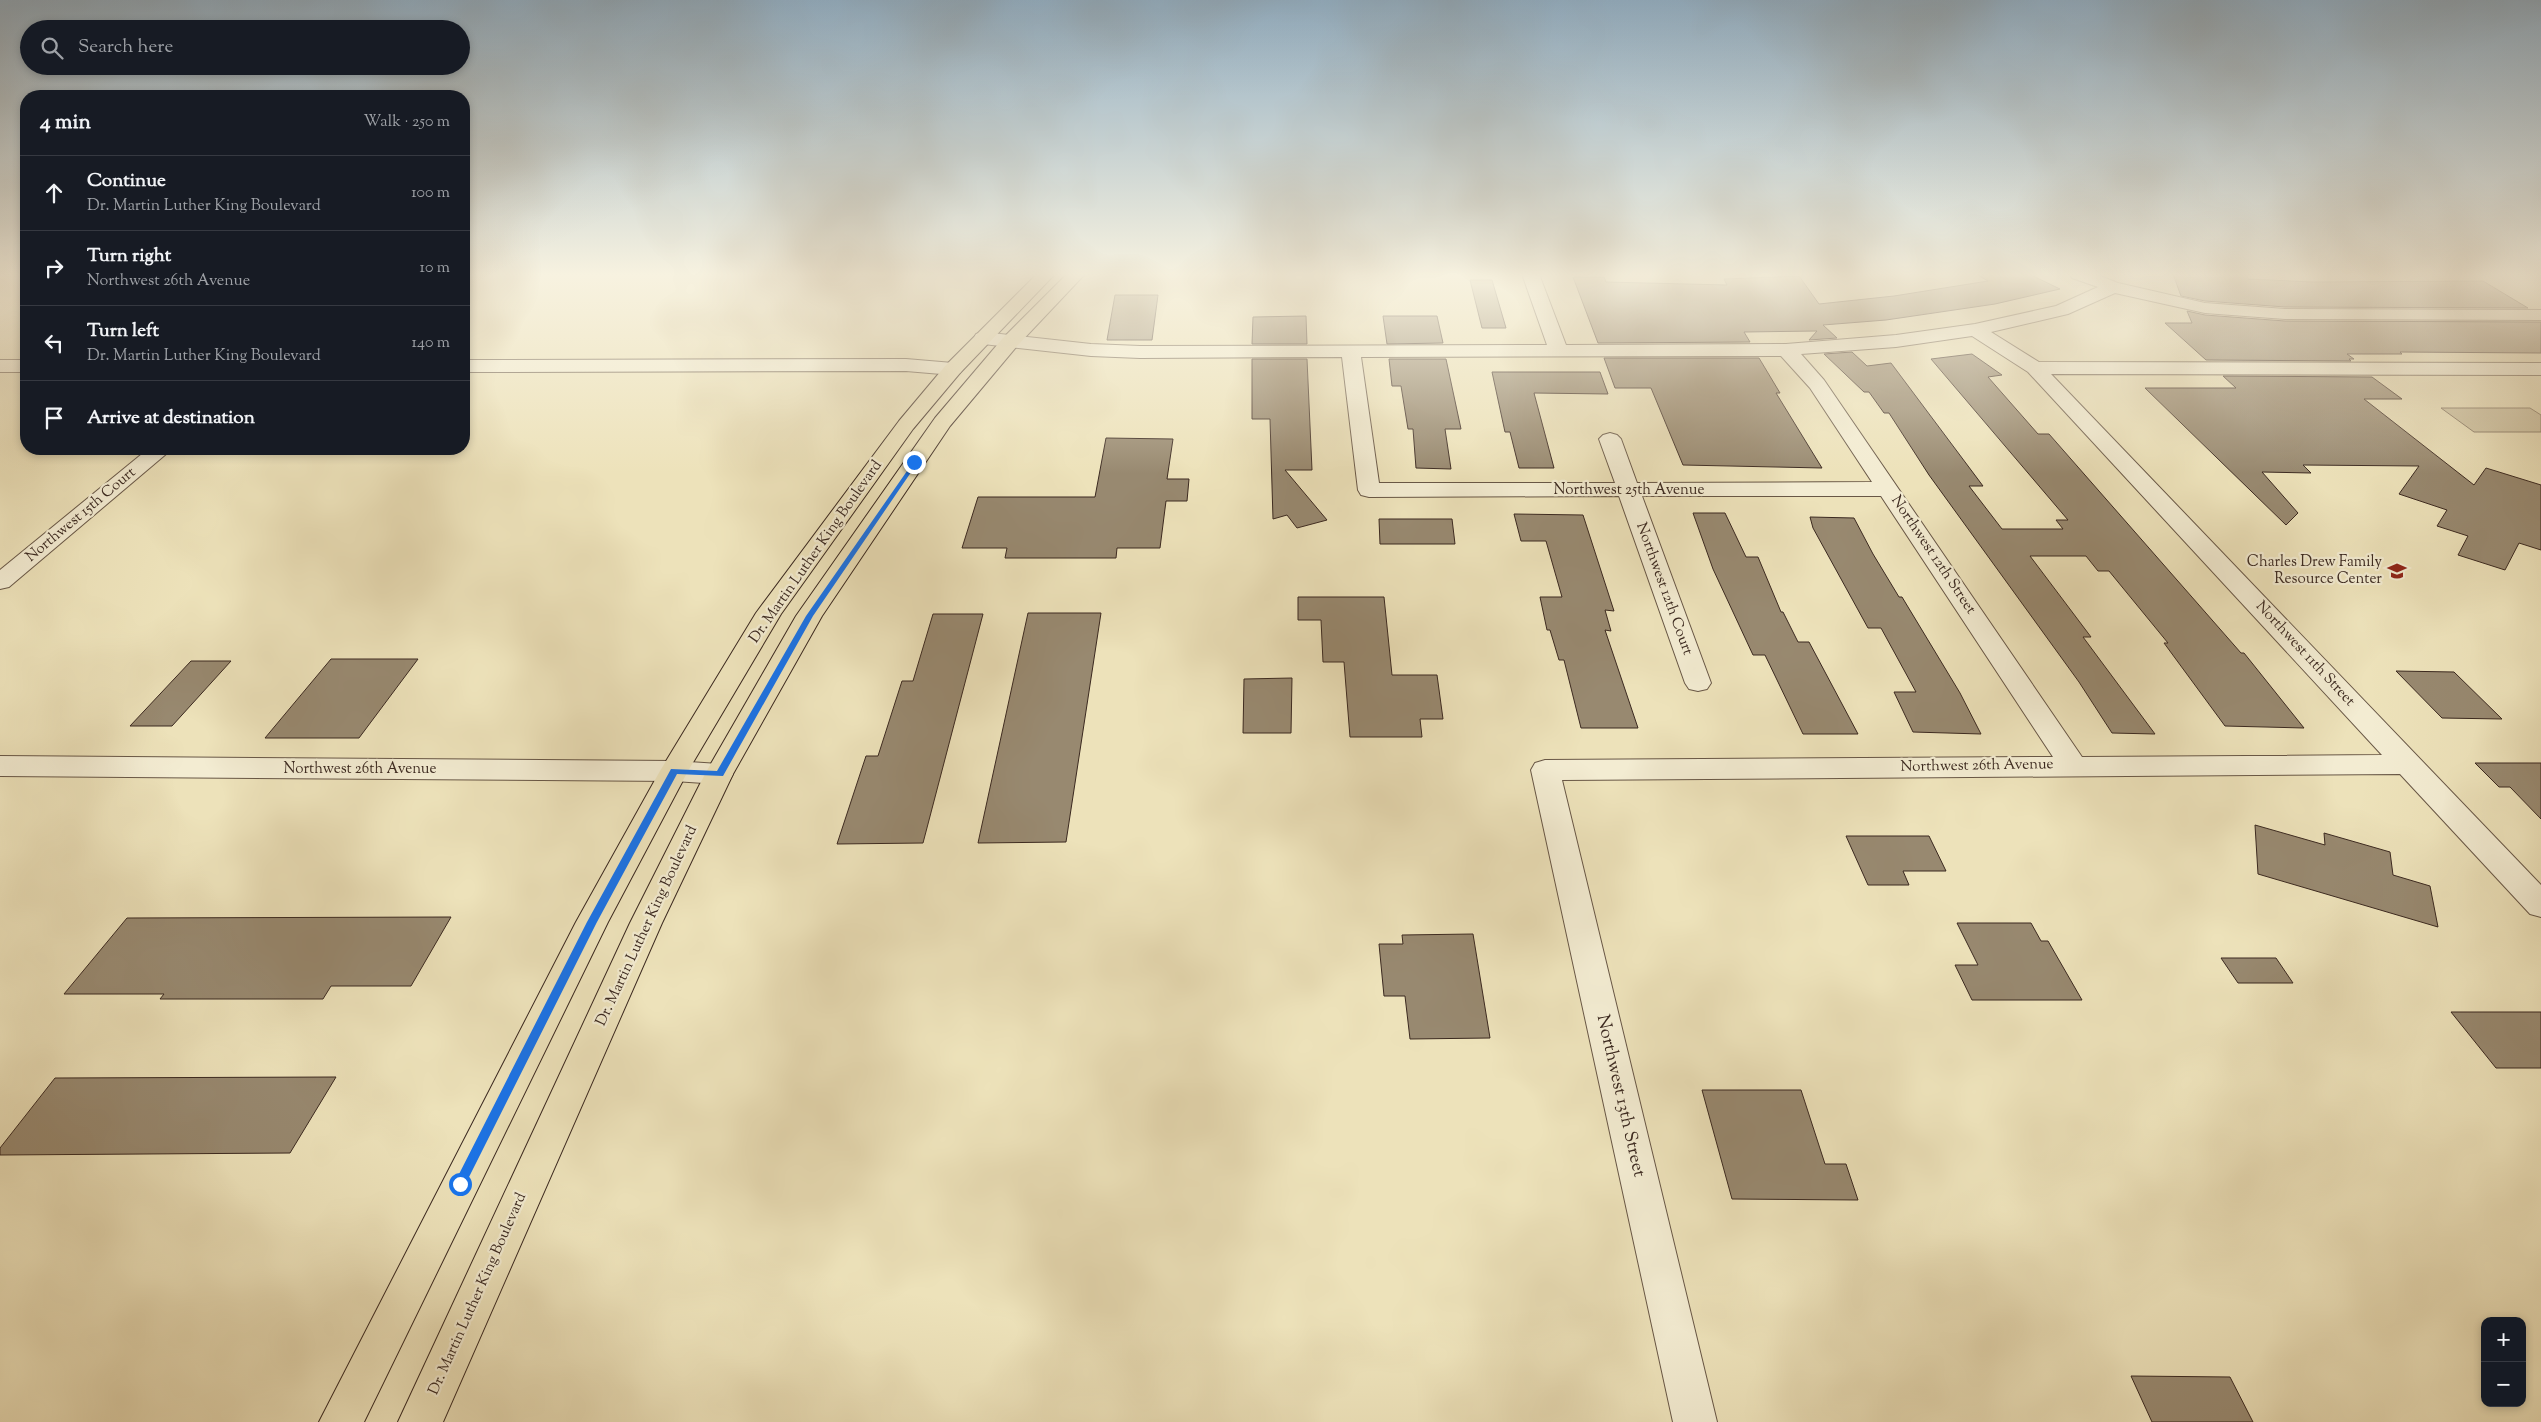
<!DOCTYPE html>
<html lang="en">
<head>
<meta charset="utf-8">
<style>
	:root { --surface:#171b24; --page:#242831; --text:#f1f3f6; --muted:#9ea1a6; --line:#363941 }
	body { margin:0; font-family:"Sorts Mill Goudy",serif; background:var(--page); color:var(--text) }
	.controls { position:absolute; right:15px; bottom:15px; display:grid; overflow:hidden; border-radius:10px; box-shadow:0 2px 8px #0003 }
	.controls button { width:45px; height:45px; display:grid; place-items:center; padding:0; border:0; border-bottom:1px solid var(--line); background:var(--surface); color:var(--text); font:25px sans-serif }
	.stop { position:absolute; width:15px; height:15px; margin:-11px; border:4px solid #1a73e8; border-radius:50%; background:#fff }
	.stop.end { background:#1a73e8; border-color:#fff; box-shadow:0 1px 5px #0008 }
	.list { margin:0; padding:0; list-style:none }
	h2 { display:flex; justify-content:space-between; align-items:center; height:65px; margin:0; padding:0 20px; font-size:21px }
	h2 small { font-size:16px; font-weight:400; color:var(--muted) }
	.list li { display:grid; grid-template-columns:32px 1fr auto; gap:15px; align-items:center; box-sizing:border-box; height:75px; padding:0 20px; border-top:1px solid var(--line) }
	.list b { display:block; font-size:19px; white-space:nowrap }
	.list p { margin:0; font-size:16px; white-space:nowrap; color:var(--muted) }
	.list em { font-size:16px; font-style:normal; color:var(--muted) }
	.icon { flex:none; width:28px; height:28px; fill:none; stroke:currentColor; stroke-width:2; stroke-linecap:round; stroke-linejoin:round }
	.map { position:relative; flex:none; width:2541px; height:1422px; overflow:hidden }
	.search { position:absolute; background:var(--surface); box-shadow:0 2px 8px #0003; left:20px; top:20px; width:450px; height:55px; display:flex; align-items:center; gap:12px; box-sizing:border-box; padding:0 18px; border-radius:28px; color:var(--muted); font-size:19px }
	.panel { position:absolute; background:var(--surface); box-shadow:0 2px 8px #0003; left:20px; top:90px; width:450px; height:365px; border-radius:20px }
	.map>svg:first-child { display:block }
	.green { fill:#cfc3a0; stroke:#857660 }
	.building { fill:#988970; stroke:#3b2920 }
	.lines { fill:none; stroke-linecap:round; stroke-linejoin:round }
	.minor-casing { stroke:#685746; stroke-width:2 }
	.major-casing { stroke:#3b2920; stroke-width:2 }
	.minor { fill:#f3ecd2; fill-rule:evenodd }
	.major { fill:#ede2ba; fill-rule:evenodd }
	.route { fill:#1a73e8 }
	.labels { text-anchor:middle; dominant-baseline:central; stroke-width:4.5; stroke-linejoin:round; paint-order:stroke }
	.street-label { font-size:15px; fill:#3b2920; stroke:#f3ecd2 }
	.poi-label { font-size:15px; fill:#3b2920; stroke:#f3ecd2; text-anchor:end }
	.near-street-label { font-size:18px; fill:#3b2920; stroke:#f3ecd2 }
</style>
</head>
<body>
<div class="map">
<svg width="2541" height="1422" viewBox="0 0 2541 1422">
	<rect width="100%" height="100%" fill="#ede2ba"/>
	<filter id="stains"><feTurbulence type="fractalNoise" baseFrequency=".004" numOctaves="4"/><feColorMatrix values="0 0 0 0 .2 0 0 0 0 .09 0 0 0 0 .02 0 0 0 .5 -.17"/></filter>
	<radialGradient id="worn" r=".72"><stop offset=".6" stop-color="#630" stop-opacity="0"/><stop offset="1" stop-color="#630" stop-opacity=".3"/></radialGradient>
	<polygon class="green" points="2441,408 2530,408 2541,415 2541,432 2474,432"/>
	<g class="building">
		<polygon points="1976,274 2029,274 2060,289 1995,304 1886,320 1823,325 1837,338 1809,340 1817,331 1744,332 1750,342 1598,343 1573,277 1604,277 1606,282 1727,285 1724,279 1799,276 1819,304 1894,296 1988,281"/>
		<polygon points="2173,274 2247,274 2248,279 2312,282 2483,281 2528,308 2285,307 2205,301 2181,296"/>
		<polygon points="1470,280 1492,280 1506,328 1482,328"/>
		<polygon points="1115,295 1158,295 1152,340 1107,340"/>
		<polygon points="2187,311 2205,315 2285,321 2541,322 2541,353 2400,352 2402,354 2347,354 2354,359 2349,359 2351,361 2206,360 2165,323 2192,323"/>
		<polygon points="1306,316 1307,344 1252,344 1253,317"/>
		<polygon points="1383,316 1437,316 1443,343 1387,344"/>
		<polygon points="1852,352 1867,366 1891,363 1983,486 1969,486 2002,529 2063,529 2056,520 2068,520 1931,359 1972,354 2002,375 1988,377 2038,434 2049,434 2241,653 2244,653 2304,728 2225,726 2164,643 2168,643 2109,571 2098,571 2086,556 2030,556 2091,637 2083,637 2155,734 2112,733 2079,682 1929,475 1889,413 1884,413 1869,392 1864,392 1824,354"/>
		<polygon points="1604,358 1759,358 1780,393 1776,393 1822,468 1683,465 1651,388 1615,388"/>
		<polygon points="1252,359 1307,359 1312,470 1285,470 1327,520 1297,528 1287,515 1273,519 1270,419 1252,419"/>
		<polygon points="1389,359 1446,359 1461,429 1445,429 1451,469 1416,468 1413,429 1408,429 1401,386 1392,386"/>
		<polygon points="1492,372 1600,372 1608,394 1534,393 1554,468 1519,468 1510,432 1505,432"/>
		<polygon points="2223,376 2372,377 2402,399 2364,399 2474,485 2486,468 2541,485 2541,550 2519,543 2505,570 2458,555 2468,536 2437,526 2447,510 2399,494 2419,466 2303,465 2311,473 2262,472 2298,513 2286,525 2145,388 2236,388"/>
		<polygon points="1106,438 1173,439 1167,479 1189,479 1187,501 1166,501 1160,548 1117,548 1116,558 1005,558 1007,548 962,548 978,497 1095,497"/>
		<polygon points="1693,513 1725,513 1746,557 1758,557 1781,612 1783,612 1798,642 1809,642 1858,734 1803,734 1765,655 1753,655 1713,569"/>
		<polygon points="1514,514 1583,515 1614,611 1605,610 1611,631 1605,630 1638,728 1581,728 1564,660 1559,660 1550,630 1547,630 1540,597 1562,597 1546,541 1521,541"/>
		<polygon points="1810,517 1854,518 1873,554 1899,597 1902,597 1960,693 1981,734 1913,732 1894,692 1916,692 1881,628 1868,628 1813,528"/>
		<polygon points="1379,519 1452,519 1455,544 1380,544"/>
		<polygon points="1298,597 1384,597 1392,675 1437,675 1443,719 1420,719 1422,737 1350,737 1344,662 1323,662 1321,620 1298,620"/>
		<polygon points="1028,613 1101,613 1066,842 978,843"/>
		<polygon points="933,614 983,614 923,843 837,844 866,756 878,756 902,681 913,681"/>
		<polygon points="331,659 418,659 359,738 265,738"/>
		<polygon points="191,661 231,661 172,726 130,726"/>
		<polygon points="2396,671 2454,672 2502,719 2442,718"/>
		<polygon points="1292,678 1291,733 1243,733 1244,679"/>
		<polygon points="2475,763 2541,763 2541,819 2510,787 2499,787"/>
		<polygon points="2255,825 2325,845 2324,833 2390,852 2393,875 2430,886 2438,927 2258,874"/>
		<polygon points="1846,836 1929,836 1946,871 1903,871 1909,885 1868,885"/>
		<polygon points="451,917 411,986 331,986 323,999 160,999 164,994 64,994 127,918"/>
		<polygon points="1957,923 2031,923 2041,941 2048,941 2082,1000 1972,1000 1955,965 1978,965"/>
		<polygon points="1473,934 1490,1038 1410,1039 1405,996 1384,996 1379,944 1403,944 1402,935"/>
		<polygon points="2221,958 2276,958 2293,983 2238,983"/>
		<polygon points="2451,1012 2541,1012 2541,1068 2496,1068"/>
		<polygon points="336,1077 290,1153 0,1155 0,1148 55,1078"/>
		<polygon points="1702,1090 1801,1090 1825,1164 1846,1164 1858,1200 1732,1199"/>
		<polygon points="2131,1376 2230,1377 2253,1422 2152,1422"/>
	</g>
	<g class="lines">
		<g class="minor-casing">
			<g id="minor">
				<path d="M1522,274h17l27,71 220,-1 110,-9 79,-11 81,-18 42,-19 -26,-9 -2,-4h25l23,9 87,20 80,6 256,1v10l-256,-1 -80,-6 -90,-20 -47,21 -77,18 48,30 502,1v12l-490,-1 490,511v32l-11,-3 -130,-140 -838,6 155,642h-44l-142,-652 4,-7 10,-3 508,-3 -172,-261h-239l69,187 -4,6 -9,2 -9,-2 -4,-6 -66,-187 -250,1 -8,-2 -3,-5 -16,-133 -202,1 -49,-2 -108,-12 -7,-2 -2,-4 2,-4 7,-2 108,12 49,2 407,-1zM1972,336l56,36 354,383 -300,2 -258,-377 -23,-26 95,-7zM1781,356l29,32 62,94 -235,1 -16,-44 -4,-4 -7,-2 -7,2 -4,4 16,44h-236l-18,-126z"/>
				<polygon points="906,359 953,363 960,365 963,369 960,373 953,375 906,371 464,372 464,360"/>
				<rect x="0" y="360" width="26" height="12"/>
				<polygon points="148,449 172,449 9,587 0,589 0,570"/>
				<polygon points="0,756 674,761 719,764 729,767 733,774 729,781 719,784 674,781 0,776"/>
			</g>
		</g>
		<g class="major-casing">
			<g id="major">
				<polygon points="1037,274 1055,274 960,373 913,429 781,614 688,771 608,922 364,1422 319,1422 576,922 660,771 756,613 899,421 946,365"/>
				<polygon points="1067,274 1085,274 1017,346 950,426 822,616 733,774 662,923 443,1422 398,1422 630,923 705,774 796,616 935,418 1003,338"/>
			</g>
		</g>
		<use href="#minor" class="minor"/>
		<use href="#major" class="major"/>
	</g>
	<linearGradient id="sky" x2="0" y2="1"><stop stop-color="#91adc1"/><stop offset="0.58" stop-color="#f7f2e0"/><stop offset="1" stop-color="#f7f2e0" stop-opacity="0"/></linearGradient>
	<rect width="2541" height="474" fill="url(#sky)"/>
	<polygon class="route" points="914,461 918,462 813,616 723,776 677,774 597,922 464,1187 456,1187 456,1180 587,922 671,769 717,771 806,616"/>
	<defs>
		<g id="school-bare" transform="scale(1.5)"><path d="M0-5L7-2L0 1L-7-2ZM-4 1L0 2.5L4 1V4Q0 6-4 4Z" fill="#8f2418" stroke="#f3ecd2" stroke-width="2.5" paint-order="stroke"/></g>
	</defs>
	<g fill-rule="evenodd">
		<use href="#school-bare" x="2397" y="571"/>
	</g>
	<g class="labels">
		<g class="street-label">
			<text x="1629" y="490">Northwest 25th Avenue</text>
			<text transform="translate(81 515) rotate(-40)">Northwest 15th Court</text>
			<text transform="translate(816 552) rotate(-55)">Dr. Martin Luther King Boulevard</text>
			<text transform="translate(1933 555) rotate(56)">Northwest 12th Street</text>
			<text transform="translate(1664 589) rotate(70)">Northwest 12th Court</text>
			<text transform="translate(2305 654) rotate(47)">Northwest 11th Street</text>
			<text transform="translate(1977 766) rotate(-1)">Northwest 26th Avenue</text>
			<text x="360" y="769">Northwest 26th Avenue</text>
			<text transform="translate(647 926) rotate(-65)">Dr. Martin Luther King Boulevard</text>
			<text transform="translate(478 1294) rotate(-66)">Dr. Martin Luther King Boulevard</text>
		</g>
		<g class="poi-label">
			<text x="2382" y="562">Charles Drew Family<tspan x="2382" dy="17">Resource Center</tspan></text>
		</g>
		<g class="near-street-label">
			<text transform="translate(1620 1096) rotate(77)">Northwest 13th Street</text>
		</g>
	</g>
	<rect width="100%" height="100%" filter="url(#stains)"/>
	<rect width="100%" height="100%" fill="url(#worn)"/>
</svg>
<div class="controls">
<button>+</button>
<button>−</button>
</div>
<div class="stop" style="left:460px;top:1184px"></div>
<div class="stop end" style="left:914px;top:462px"></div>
<div class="search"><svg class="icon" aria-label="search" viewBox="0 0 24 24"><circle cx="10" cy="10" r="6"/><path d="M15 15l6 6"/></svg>Search here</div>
<section class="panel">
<h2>4 min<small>Walk · 250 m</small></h2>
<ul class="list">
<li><svg class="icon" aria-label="ahead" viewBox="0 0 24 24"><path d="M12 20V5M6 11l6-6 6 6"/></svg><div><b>Continue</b><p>Dr. Martin Luther King Boulevard</p></div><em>100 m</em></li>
<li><svg class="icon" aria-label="right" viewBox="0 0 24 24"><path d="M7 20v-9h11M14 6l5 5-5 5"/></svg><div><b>Turn right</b><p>Northwest 26th Avenue</p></div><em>10 m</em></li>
<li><svg class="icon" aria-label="left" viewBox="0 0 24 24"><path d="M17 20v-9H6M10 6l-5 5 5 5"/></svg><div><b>Turn left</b><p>Dr. Martin Luther King Boulevard</p></div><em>140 m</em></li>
<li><svg class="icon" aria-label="arrive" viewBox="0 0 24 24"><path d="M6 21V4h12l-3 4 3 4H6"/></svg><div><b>Arrive at destination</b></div></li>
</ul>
</section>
</div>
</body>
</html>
